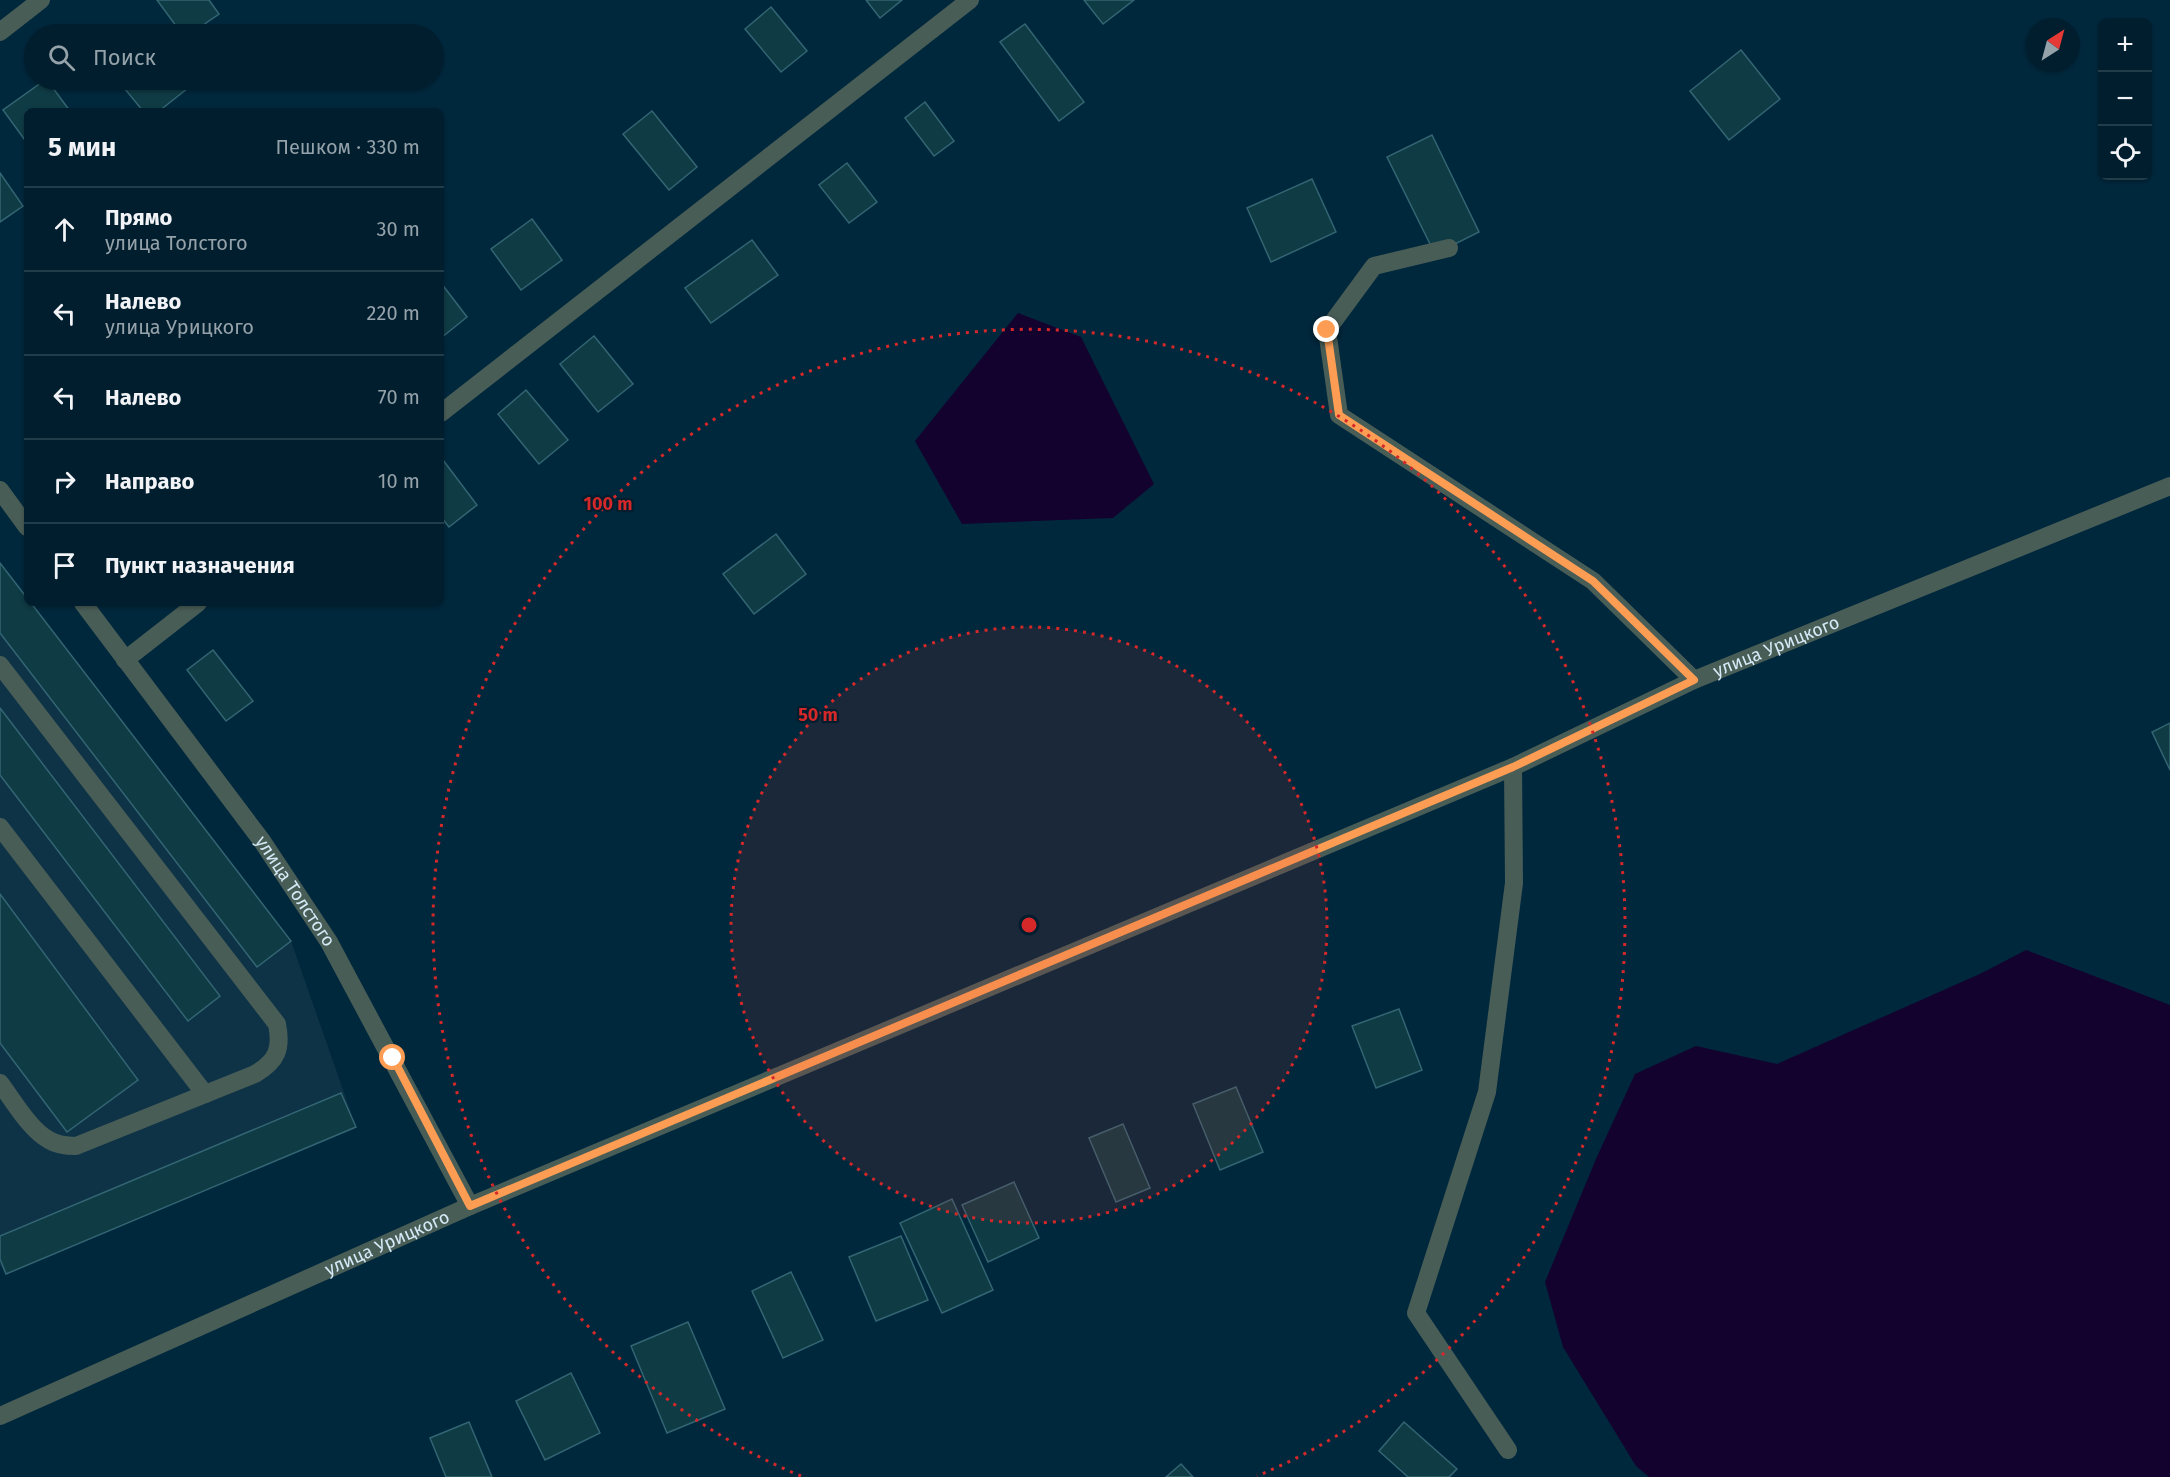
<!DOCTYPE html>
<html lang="ru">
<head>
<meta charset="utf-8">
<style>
	:root { --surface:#001e2e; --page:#0e2b3a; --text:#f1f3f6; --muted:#95a2aa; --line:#223c4a }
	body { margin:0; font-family:"Fira Sans",sans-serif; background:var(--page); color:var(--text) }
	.controls { position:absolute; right:18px; top:18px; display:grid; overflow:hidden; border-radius:9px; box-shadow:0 2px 4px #0004 }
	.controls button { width:54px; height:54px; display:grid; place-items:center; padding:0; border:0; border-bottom:2px solid var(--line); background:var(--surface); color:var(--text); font:30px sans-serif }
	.compass { position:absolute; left:2026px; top:18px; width:54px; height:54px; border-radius:50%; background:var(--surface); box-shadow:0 2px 4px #0004; rotate:36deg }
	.stop { position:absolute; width:18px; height:18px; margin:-14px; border:4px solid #fc9d53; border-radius:50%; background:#fff }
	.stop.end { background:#fc9d53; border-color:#fff; box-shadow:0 2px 6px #0008 }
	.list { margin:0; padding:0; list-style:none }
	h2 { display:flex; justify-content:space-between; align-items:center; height:78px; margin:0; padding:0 24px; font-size:26px }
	h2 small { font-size:20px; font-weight:400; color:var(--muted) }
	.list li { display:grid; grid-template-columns:39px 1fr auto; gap:18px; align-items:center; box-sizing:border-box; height:84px; padding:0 24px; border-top:2px solid var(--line) }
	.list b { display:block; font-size:22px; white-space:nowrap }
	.list p { margin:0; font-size:20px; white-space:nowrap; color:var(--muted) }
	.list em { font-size:20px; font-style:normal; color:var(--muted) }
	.icon { flex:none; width:33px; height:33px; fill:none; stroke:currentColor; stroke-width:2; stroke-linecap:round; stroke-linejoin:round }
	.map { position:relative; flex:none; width:2170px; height:1477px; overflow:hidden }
	.search { position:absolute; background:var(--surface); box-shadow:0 2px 4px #0004; left:24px; top:24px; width:420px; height:66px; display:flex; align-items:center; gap:15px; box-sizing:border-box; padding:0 21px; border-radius:33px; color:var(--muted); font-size:22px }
	.panel { position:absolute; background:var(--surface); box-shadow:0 2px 4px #0004; left:24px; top:108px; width:420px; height:498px; border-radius:9px }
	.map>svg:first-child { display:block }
	.built { fill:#0e3347 }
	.water { fill:#14022e }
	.building { fill:#0f3b45; stroke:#336572; stroke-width:1.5 }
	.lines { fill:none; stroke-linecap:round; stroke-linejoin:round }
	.lane { stroke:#495d57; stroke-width:18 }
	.street { stroke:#495d57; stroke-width:18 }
	.route { stroke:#fc9d53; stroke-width:8 }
	.ring { fill:none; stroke:#d62828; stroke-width:3; stroke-dasharray:3 6 }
	.labels { text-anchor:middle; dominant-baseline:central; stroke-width:4.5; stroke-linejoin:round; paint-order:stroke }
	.street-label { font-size:18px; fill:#d5eaf7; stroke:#021e2e }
	.centre { fill:#d62828; stroke:#021e2e; stroke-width:3 }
	.ring-label { font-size:18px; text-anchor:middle; font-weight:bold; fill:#d62828; stroke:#021e2e; stroke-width:4.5; stroke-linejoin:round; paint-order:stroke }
</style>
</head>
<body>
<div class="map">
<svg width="2170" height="1477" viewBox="0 0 2170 1477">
	<rect width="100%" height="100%" fill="#00283d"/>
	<polygon class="built" points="0,563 27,598 27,603 31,603 291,941 356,1127 6,1274 0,1265"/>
	<g class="water">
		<polygon points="1018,313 1081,337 1154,484 1113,518 962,524 915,441"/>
		<polygon points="2026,950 2170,1005 2170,1477 1649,1477 1636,1466 1563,1347 1545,1282 1596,1159 1635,1074 1696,1046 1777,1064 1982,973"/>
	</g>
	<g class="building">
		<polygon points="157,0 209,0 219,14 190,34 182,34"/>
		<polygon points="866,0 902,0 880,18"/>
		<polygon points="1084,0 1134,0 1103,24"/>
		<polygon points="771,7 807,51 781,72 745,29"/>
		<polygon points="1025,24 1084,102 1059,121 1000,42"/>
		<polygon points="1741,50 1780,99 1729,140 1690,91"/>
		<polygon points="45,80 47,80 70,111 27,111 27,143 3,110"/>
		<polygon points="124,80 195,80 197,81 159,111 143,111 120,83"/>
		<polygon points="925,102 954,141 934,156 905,118"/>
		<polygon points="652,111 697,167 669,190 623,134"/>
		<polygon points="1432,135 1479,232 1435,254 1387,157"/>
		<polygon points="847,163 877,202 849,223 819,185"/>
		<polygon points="0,173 23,206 0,222"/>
		<polygon points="1312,179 1336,232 1271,262 1247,208"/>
		<polygon points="532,219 562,260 521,290 491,249"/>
		<polygon points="752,240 778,275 711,323 685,288"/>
		<polygon points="441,283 467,317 441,338"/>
		<polygon points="594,336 633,384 598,412 560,364"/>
		<polygon points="526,390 568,440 539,464 498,414"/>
		<polygon points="443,460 477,505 449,527 441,517 441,462"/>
		<polygon points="776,534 806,574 754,614 723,574"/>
		<polygon points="0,563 27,598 27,603 31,603 291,941 257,967 0,633"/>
		<polygon points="213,650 253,701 226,721 187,670"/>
		<polygon points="0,708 220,996 188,1021 0,775"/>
		<polygon points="2170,723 2170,770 2152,732"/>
		<polygon points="0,894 138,1080 67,1132 0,1043"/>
		<polygon points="1399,1009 1422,1070 1376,1088 1352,1026"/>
		<polygon points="1236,1087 1263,1152 1220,1170 1193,1104"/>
		<polygon points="341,1093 356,1127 6,1274 0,1259 0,1236"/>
		<polygon points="1123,1124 1150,1188 1116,1202 1089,1138"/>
		<polygon points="1014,1182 1039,1238 988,1262 962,1205"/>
		<polygon points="952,1199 993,1290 942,1313 900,1223"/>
		<polygon points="901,1236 928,1300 876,1321 849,1257"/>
		<polygon points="791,1272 823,1340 783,1358 752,1291"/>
		<polygon points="688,1322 725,1409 667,1433 631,1346"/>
		<polygon points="571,1373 600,1433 545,1460 516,1401"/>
		<polygon points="469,1422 492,1477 446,1477 430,1438"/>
		<polygon points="1404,1422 1457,1469 1449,1477 1408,1477 1379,1451"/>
		<polygon points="1181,1464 1193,1477 1166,1477"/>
	</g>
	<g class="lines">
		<g class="lane">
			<polyline points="1449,248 1374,266 1327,330 1339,415 1593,581 1694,680"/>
			<path d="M0,665l277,359c5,25 0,37 -22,50l-179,72c-9,0 -19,-1 -27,-6 -19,-10 -36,-40 -49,-57"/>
			<polyline points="0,827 205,1094"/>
			<polyline points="1508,1450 1416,1313 1487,1092 1514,883 1513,767"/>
		</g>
		<g class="street">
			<polyline points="0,32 41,0"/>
			<polyline points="441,413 970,0"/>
			<polyline points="0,490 27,527"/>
			<path id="s1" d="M83,603l179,238 67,101 141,264"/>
			<polyline points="125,660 198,603"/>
			<path id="s2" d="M0,1416l470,-210 1043,-439 181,-87 476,-194"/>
		</g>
	</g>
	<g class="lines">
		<polyline class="route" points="393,1058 470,1206 1513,767 1694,680 1593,581 1339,415 1327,330"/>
	</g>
	<circle cx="1029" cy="925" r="298" fill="#d62828" fill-opacity=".12"/>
	<g class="ring">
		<circle cx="1029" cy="925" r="298"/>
		<path d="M801 1476A596 596 0 1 1 1257 1476"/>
	</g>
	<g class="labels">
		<g class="street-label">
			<text stroke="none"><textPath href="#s2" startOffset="1936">улица Урицкого</textPath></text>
			<text stroke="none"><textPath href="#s1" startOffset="358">улица Толстого</textPath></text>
			<text stroke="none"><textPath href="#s2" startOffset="424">улица Урицкого</textPath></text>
		</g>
	</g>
	<circle cx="1029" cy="925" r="9" class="centre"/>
	<g class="ring-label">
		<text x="608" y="510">100 m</text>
		<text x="818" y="721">50 m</text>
	</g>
</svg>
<div class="controls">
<button>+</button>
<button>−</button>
<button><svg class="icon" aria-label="locate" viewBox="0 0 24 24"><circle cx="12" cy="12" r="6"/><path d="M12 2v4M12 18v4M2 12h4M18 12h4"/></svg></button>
</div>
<svg class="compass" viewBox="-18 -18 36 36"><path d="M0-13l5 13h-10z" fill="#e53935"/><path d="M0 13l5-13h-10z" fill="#95a2aa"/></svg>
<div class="stop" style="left:393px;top:1058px"></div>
<div class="stop end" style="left:1327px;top:330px"></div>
<div class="search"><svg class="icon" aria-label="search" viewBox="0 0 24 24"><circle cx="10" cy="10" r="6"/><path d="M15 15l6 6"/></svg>Поиск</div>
<section class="panel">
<h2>5 мин<small>Пешком · 330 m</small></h2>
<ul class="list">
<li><svg class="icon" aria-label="ahead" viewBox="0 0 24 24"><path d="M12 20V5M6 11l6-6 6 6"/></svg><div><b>Прямо</b><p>улица Толстого</p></div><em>30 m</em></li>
<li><svg class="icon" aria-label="left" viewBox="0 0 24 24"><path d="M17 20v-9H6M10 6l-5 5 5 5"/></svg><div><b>Налево</b><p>улица Урицкого</p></div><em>220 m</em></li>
<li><svg class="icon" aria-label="left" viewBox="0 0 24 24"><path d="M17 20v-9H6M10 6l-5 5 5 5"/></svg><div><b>Налево</b></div><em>70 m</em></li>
<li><svg class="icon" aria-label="right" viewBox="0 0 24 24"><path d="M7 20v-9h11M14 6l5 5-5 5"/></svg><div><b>Направо</b></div><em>10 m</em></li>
<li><svg class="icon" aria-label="arrive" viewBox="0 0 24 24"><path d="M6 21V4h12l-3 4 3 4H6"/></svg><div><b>Пункт назначения</b></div></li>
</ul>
</section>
</div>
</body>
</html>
